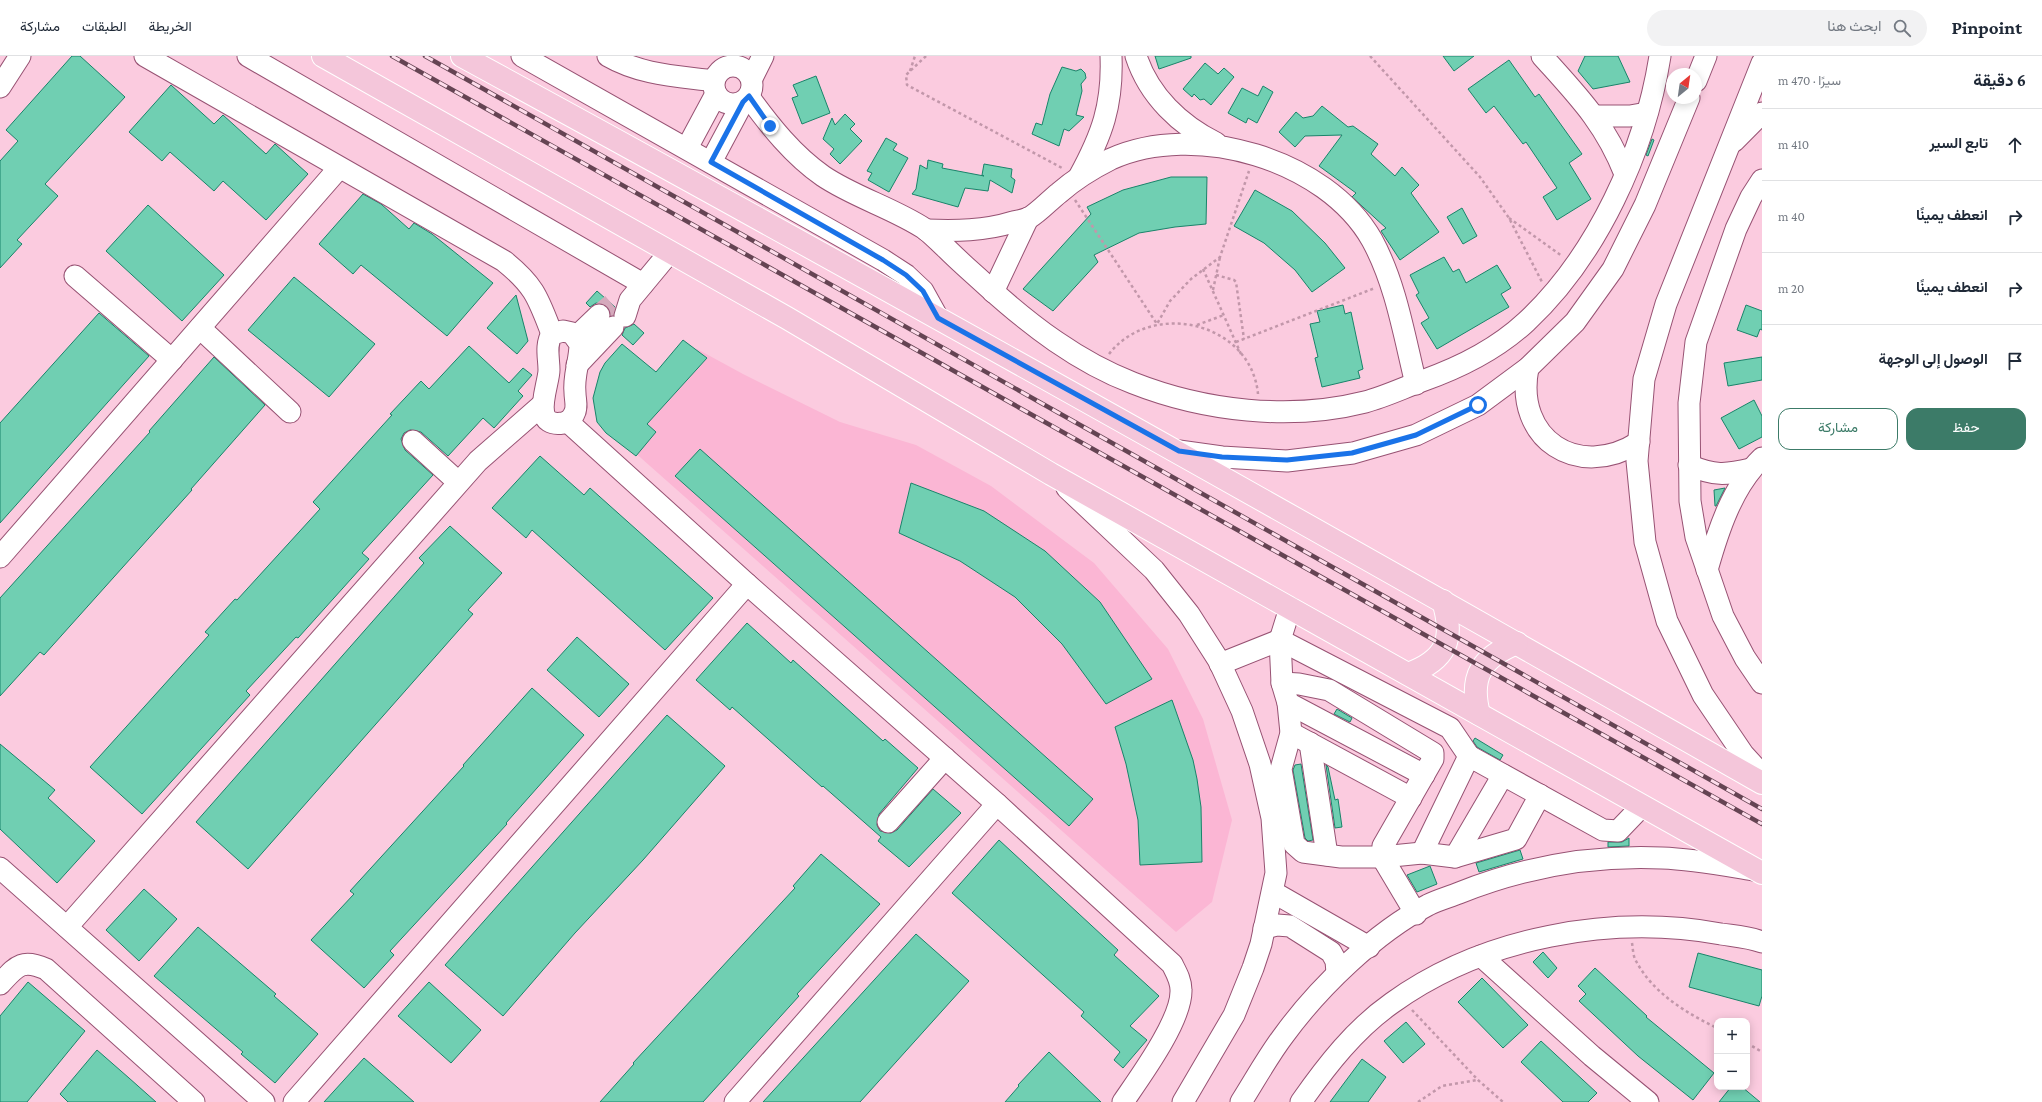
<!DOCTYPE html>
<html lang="ar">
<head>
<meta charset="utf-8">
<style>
	:root { --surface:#fff; --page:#f2f2f3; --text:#1f2937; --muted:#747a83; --line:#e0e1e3; --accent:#3c7b68 }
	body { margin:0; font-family:"Crimson Pro",Vazirmatn,serif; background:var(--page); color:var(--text); direction:rtl }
	.controls { position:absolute; right:12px; bottom:12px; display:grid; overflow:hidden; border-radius:8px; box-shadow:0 2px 10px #0003 }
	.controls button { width:36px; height:36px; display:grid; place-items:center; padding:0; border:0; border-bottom:1px solid var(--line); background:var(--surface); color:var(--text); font:20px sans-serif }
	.compass { position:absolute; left:1666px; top:12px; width:36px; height:36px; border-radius:50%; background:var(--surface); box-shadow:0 2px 10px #0003; rotate:29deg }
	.stop { position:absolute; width:12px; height:12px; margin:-9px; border:3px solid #1a73e8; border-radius:50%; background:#fff }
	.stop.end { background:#1a73e8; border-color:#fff; box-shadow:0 1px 4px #0008 }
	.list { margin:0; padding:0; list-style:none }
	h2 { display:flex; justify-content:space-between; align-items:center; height:52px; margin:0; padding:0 16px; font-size:17px }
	h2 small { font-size:13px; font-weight:400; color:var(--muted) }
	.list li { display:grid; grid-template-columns:26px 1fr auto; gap:12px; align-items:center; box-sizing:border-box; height:72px; padding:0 16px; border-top:1px solid var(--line) }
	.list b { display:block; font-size:15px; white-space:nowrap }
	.list em { font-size:13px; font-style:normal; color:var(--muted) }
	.actions { display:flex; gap:8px; padding:12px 16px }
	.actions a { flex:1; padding:9px 0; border:1px solid var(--accent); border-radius:12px; text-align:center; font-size:14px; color:var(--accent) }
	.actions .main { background:var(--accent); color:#fff }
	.icon { flex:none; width:22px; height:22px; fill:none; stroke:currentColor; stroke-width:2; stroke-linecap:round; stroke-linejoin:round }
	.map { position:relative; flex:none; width:1762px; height:1046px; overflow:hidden; direction:ltr }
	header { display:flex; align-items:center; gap:24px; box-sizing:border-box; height:56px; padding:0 20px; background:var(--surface); border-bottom:1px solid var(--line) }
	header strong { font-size:19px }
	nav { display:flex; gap:22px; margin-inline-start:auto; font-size:14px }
	.search { width:280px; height:36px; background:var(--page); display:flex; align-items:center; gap:10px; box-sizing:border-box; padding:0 14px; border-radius:22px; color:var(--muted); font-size:15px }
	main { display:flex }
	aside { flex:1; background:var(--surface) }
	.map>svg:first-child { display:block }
	.built { fill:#fbb6d4 }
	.building { fill:#70cfb2; stroke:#19846a }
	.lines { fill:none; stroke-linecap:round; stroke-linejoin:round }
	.minor-tunnel { stroke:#d5a9bc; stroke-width:21; stroke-dasharray:21 10; stroke-linecap:butt }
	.minor-casing { stroke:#975273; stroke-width:23 }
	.major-casing { stroke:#fff; stroke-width:24 }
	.path { stroke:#c297aa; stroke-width:2.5; stroke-dasharray:3 3; stroke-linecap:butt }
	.minor { stroke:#fff; stroke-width:21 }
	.major { stroke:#f4c6da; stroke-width:22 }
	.rail-casing { stroke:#654453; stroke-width:4.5 }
	.rail { stroke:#feddeb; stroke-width:3; stroke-dasharray:9; stroke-linecap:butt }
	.route { stroke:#1a73e8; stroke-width:5 }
</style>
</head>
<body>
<header>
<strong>Pinpoint</strong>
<div class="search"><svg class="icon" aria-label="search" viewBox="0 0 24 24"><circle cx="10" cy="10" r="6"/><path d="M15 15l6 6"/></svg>ابحث هنا</div>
<nav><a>الخريطة</a><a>الطبقات</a><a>مشاركة</a></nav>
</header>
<main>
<aside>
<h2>6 دقيقة<small>سيرًا · 470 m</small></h2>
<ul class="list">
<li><svg class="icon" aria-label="ahead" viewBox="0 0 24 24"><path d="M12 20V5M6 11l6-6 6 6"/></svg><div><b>تابع السير</b></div><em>410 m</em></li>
<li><svg class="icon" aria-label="right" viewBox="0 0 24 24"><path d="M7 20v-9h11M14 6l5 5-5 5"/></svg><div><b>انعطف يمينًا</b></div><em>40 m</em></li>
<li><svg class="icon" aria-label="right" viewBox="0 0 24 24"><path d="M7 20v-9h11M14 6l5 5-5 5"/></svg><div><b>انعطف يمينًا</b></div><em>20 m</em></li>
<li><svg class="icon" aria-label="arrive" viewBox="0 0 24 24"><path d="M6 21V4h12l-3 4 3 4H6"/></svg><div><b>الوصول إلى الوجهة</b></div></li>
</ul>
<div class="actions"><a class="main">حفظ</a><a>مشاركة</a></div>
</aside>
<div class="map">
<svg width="1762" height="1046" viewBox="0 0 1762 1046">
	<rect width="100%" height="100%" fill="#fbcbdf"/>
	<polygon class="built" points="697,293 743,318 840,366 916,389 991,430 1094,507 1168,593 1203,663 1232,764 1212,846 1176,876 606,371"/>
	<g class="building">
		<polygon points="72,0 80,0 125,41 45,128 58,140 17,184 22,188 0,212 0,105 18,85 6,74"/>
		<polygon points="1155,0 1191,0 1191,2 1159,13"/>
		<polygon points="1443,0 1474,0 1454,15"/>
		<polygon points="1585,0 1618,0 1630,26 1593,33 1578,15"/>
		<polygon points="1509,4 1535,41 1539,38 1582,98 1569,107 1591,143 1557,164 1543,141 1557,132 1526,86 1523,88 1494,50 1486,57 1468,33"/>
		<polygon points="1205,7 1218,18 1224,12 1234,21 1211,49 1204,43 1200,44 1194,38 1192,41 1183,33"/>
		<polygon points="1062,11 1076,15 1081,13 1085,17 1086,22 1081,28 1082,35 1076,59 1084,61 1069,75 1064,73 1059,90 1032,78 1036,67 1042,69 1050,38"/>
		<polygon points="816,20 830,57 802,68 792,42 798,40 793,29"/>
		<polygon points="171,29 214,68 223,59 266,98 275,88 308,118 266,164 223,125 214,135 170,96 162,105 129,76"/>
		<polygon points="1263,30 1273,36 1257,67 1248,62 1246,67 1228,57 1242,32 1258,40"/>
		<polygon points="1322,50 1348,71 1353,70 1378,88 1371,98 1395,120 1402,111 1419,129 1411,137 1439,176 1400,204 1381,175 1386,172 1352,141 1356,137 1319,110 1342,79 1305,80 1295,91 1279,76 1296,56 1303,62 1313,60"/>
		<polygon points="845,58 855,68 850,73 862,85 840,108 830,98 834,93 823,83 832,62 835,69"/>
		<polygon points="886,82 897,88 893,94 908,102 889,136 868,124 872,117 867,115"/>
		<polygon points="1652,83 1654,84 1648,100 1646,99"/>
		<polygon points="928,104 943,108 942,112 984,120 982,119 984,108 1012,113 1011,121 1015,124 1012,137 990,124 988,135 965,132 958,151 912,138 916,133 920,109 927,113"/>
		<polygon points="1171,121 1207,121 1206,168 1175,171 1139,177 1094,199 1098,206 1053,255 1023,233 1091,158 1087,151 1123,134"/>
		<polygon points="1255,134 1292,155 1325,187 1345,212 1312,236 1295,214 1264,187 1234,170"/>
		<polygon points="363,138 381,148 409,173 414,167 432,178 493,227 447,280 361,209 353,218 319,188"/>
		<polygon points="148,149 224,219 182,265 106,195"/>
		<polygon points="1462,152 1477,180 1463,188 1447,161"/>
		<polygon points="1444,201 1453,216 1459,213 1466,227 1497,209 1511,232 1501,238 1509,251 1437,293 1421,267 1429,262 1416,239 1419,237 1410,219"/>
		<polygon points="294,221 375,288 329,341 248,274"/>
		<polygon points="597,235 615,251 613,259 611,259 608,251 603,248 596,247 590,251 586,247"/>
		<polygon points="516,239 528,285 517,298 487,272"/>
		<polygon points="1343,249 1345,258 1351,256 1363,313 1358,315 1360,322 1322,331 1315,302 1318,301 1310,268 1320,266 1317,255"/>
		<polygon points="1746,249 1762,255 1762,274 1760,273 1757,281 1737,274"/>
		<polygon points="99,257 149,300 0,467 0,367"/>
		<polygon points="634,268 644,277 633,289 622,279 625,272"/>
		<polygon points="683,284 707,302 647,368 656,376 636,400 606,377 597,366 593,342 600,316 605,307 622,288 656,316"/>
		<polygon points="469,290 509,327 523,312 532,319 518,335 523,340 494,372 483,362 448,400 421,376 410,374 404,377 401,383 405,394 433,419 362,497 369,503 298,582 296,581 246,635 250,639 142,758 90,711 209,579 205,576 235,543 237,544 320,453 313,446 392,359 390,358 421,325 429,333"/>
		<polygon points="214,301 265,349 191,433 192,434 44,599 40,596 0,640 0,542 150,376 149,375"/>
		<polygon points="1762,301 1762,324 1728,330 1724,307"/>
		<polygon points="1754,344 1762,360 1762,381 1739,393 1721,362"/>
		<polygon points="700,393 1093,743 1069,770 675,420"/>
		<polygon points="540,400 584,439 590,432 713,542 665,594 532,474 526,482 492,452"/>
		<polygon points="911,427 984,455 1045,495 1100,546 1152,623 1106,648 1062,588 1015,541 960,505 899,477"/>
		<polygon points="1725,432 1716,450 1715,450 1714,434"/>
		<polygon points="450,470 502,517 468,554 473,558 248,813 196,766 424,507 419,502"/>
		<polygon points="747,567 791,607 793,604 883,685 885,683 918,712 879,758 877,769 880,775 891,777 897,774 933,733 961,757 909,811 878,785 881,781 823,730 822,731 732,651 730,654 696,624"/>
		<polygon points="577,581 629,628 599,661 547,614"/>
		<polygon points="532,632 584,679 506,767 507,768 390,895 394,899 364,932 311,884 354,838 350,835 464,710 463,709"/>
		<polygon points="1172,644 1193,704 1197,723 1201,751 1202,806 1140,809 1138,764 1126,708 1115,671"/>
		<polygon points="1337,653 1352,662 1350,666 1334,658"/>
		<polygon points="667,659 725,710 643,804 575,877 503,960 445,909"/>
		<polygon points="1475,682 1503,699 1500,704 1477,691 1473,685"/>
		<polygon points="0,688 55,734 48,742 95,785 57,827 0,773"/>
		<polygon points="1301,708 1313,784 1308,785 1305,782 1293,714 1295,709"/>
		<polygon points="1326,709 1328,711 1335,744 1338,743 1342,771 1335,772"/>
		<polygon points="1629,782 1629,790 1608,791 1608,786 1622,786"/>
		<polygon points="999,784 1118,894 1114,899 1159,940 1130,970 1147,984 1123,1012 1114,1004 1120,996 1081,960 1084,956 952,837"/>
		<polygon points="1520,794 1523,803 1479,816 1476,807"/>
		<polygon points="821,798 880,848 797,938 799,940 703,1046 600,1046 634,1008 633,1007 795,832 793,830"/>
		<polygon points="1430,810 1437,828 1417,836 1407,819"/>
		<polygon points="144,833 177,863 139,905 106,874"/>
		<polygon points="198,871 276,938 274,940 318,978 275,1027 241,998 243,996 154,920"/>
		<polygon points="916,878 969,925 860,1046 763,1046"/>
		<polygon points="1543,896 1557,912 1548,922 1533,906"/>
		<polygon points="1698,897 1762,914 1762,940 1759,950 1689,931"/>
		<polygon points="1595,912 1647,960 1646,961 1714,1017 1693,1044 1638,1000 1579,945 1586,938 1578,930"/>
		<polygon points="1482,922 1528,969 1503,992 1458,946"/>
		<polygon points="28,926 85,975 27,1046 0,1046 0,960"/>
		<polygon points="429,926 481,974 451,1007 398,960"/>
		<polygon points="1406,966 1425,988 1403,1007 1384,985"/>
		<polygon points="1541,985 1597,1037 1588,1046 1563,1046 1521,1006"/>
		<polygon points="97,994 129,1022 156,1046 68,1046 60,1038"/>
		<polygon points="1049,996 1101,1046 1005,1046 1019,1030 1018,1029"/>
		<polygon points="364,1002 414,1046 324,1046"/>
		<polygon points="1362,1003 1386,1021 1368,1046 1330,1046"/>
		<polygon points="1731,1031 1742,1031 1760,1046 1719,1046"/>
	</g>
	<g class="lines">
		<polyline class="minor-tunnel" points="599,259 612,248"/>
		<g class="minor-casing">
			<g id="minor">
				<path d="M145,0l359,205c31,25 34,37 48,73"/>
				<polyline points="248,0 643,228"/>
				<polyline points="522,0 883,204 906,219 923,235 938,262"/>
				<path d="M608,0c33,19 69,20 106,25"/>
				<path d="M1136,0c13,40 44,69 80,87"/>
				<path d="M1542,0c36,40 63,67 83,118"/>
				<polyline points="1762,7 1666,248 1644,323 1637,405 1645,486 1667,565 1703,639 1743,698 1762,719"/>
				<circle cx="733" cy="29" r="19"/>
				<polyline points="752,22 763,0"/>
				<polyline points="1696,25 1706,0"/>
				<polyline points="0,31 20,0"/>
				<path d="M749,41c21,29 44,58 74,79 31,21 70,32 102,53 8,6 15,14 22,20 13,13 27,25 40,37 43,39 91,76 146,97 71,28 157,38 232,19 19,-5 38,-14 57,-21 37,-13 75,-32 104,-59 71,-66 119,-171 134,-266"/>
				<polyline points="1594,60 1630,60 1647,57"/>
				<polyline points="1734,85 1762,57"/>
				<polyline points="687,92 716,38"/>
				<polyline points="711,106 743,46"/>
				<path d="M1079,121c23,-42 34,-72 32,-121"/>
				<polyline points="1762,124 1751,141 1736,173 1696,286 1689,347 1690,445 1696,481 1723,560 1745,602 1762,627"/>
				<path d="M926,174c30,1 58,1 87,-8 5,-1 11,-2 16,-4 10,-6 20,-17 30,-25 16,-14 34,-25 52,-34 84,-38 215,0 261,81 24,44 32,95 44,144"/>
				<polyline points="75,220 172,304"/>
				<polyline points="993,236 1028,162"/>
				<polyline points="625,260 630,244 669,197"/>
				<polyline points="200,272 290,356"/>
				<path d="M563,275l9,2 8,11c0,17 -7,32 -5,49 0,7 3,14 -1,21 -2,5 -6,8 -11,9 -34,5 -14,-38 -14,-53 0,-12 -4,-25 3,-36z"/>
				<polyline points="576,281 599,259"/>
				<polyline points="577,309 613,271"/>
				<path d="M1528,312c-14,71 50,113 111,74"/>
				<path d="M568,366l179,162 250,220 175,160c4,8 9,16 9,26 1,30 -41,87 -58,112"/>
				<polyline points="413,385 458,426"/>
				<polyline points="1179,395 1222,401 1287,405 1353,397 1416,379 1478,349 1528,312 1575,266 1613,213 1645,149 1689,42"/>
				<path d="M1689,409c25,11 37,10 62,4"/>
				<polyline points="1067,432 1154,514 1189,558 1219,605 1242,655 1260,708 1272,762 1276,817 1261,888 1253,912 1234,959 1183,1046"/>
				<polyline points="0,501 339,112"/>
				<path d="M1707,514c11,-39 25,-83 55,-112"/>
				<polyline points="1290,552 1280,584 1282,627 1288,647 1291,677 1281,713 1294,788 1303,796 1341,801 1382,801 1422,797 1455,801 1516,783 1540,739"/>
				<polyline points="1220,608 1280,584 1450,672 1469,700"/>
				<polyline points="1282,627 1299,628 1329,634 1433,697 1433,703 1383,790 1382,801 1416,858"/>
				<polyline points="1288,647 1424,719"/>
				<polyline points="1291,677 1411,742"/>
				<polyline points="1310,687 1327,799"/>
				<polyline points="888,766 945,702"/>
				<polyline points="1422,797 1469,700 1603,774 1618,775 1642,750"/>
				<polyline points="1455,801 1503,719"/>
				<polyline points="0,812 264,1046"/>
				<polyline points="1273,836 1369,891"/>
				<polyline points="67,871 478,405 542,349"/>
				<polyline points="1264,872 1277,869 1290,870 1331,896 1336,905 1337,917"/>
				<polyline points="1481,900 1592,1000 1648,1046"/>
				<path d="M0,928c16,-17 21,-26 46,-15l148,133"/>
				<polyline points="294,1046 747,528"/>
				<polyline points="735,1046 997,748"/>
				<path d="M1241,1046c14,-22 27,-46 43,-67 35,-48 91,-102 144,-130 10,-5 21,-8 31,-12 65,-26 134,-38 203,-35 31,1 61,7 91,12"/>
				<path d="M1301,1046c26,-37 54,-73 91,-99 92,-66 219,-89 329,-69 13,2 28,3 41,8"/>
			</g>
		</g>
		<g class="major-casing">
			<g id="major">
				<polyline points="323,0 787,262 1051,418 1762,817"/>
				<path d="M462,0c436,237 868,481 1300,727"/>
				<path d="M1408,618c38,-14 47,-34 35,-73"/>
				<path d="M1479,658c-10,-38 3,-57 38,-71"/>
			</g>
		</g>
		<g class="path">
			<polyline points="926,0 906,19 907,29 1064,113"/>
			<polyline points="1370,0 1480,121 1509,162 1542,226"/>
			<polyline points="910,15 915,0"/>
			<polyline points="1075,144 1157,268 1170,245 1191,223 1220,201 1249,115"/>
			<polyline points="1509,162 1562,200"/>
			<polyline points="1203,213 1241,298"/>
			<polyline points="1216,219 1234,224 1236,226 1244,283"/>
			<polyline points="1213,234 1220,201"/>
			<polyline points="1197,269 1224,259"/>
			<polyline points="1236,286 1375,232"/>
			<path d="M1109,298c43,-55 142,-32 149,40"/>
			<path d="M1632,887c1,6 1,13 4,18 17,32 50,52 81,67"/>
			<polyline points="1412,954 1478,1024 1503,1046"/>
			<polyline points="1747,987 1762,996"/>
			<polyline points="1418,1046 1442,1030 1477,1024"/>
		</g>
		<use href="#minor" class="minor"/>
		<use href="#major" class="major"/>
		<g class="rail-casing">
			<g id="rail">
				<polyline points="392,0 1762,768"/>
				<polyline points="425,0 1762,753"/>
			</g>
		</g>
		<use href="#rail" class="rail"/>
	</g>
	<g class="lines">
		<polyline class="route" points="770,70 749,40 743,46 711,106 883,204 906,219 923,235 938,262 1179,395 1222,401 1287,404 1352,397 1416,379 1478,349"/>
	</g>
</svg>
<div class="controls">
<button>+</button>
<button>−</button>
</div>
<svg class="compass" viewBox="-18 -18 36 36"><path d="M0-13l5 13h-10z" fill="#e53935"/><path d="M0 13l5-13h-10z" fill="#747a83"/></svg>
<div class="stop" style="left:1478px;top:349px"></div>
<div class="stop end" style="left:770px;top:70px"></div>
</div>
</main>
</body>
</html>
